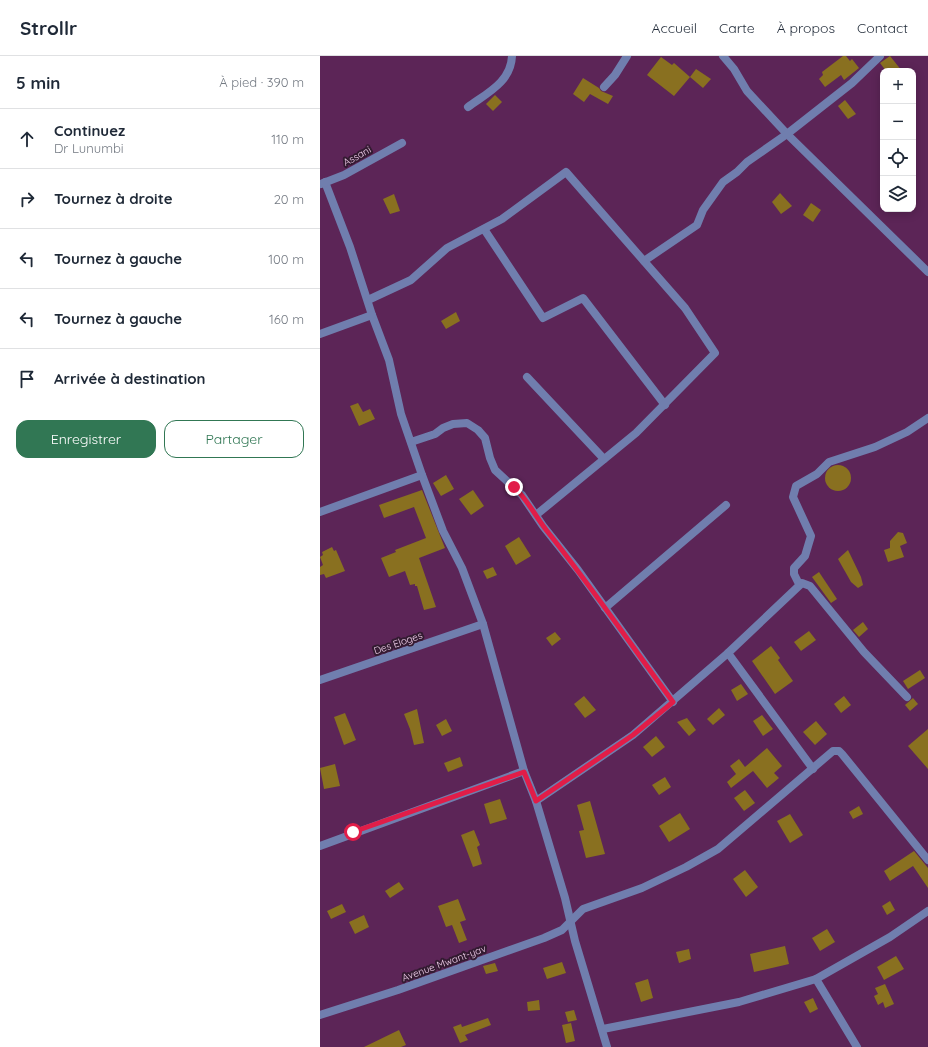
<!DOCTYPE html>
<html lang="fr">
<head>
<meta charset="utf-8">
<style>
	:root { --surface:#fff; --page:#f2f2f3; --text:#1f2937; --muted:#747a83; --line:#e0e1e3; --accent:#317754 }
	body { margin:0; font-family:Quicksand,sans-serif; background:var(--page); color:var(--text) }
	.controls { position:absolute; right:12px; top:12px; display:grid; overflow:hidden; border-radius:8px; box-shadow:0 2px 10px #0003 }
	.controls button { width:36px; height:36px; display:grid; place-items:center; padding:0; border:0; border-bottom:1px solid var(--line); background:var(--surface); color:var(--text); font:20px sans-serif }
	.stop { position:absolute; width:12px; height:12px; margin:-9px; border:3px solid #e11d48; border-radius:50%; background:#fff }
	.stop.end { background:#e11d48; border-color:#fff; box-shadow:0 1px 4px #0008 }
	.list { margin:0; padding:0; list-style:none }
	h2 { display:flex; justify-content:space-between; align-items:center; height:52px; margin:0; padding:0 16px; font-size:17px }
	h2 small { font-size:13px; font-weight:400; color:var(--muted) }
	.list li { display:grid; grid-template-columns:26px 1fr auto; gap:12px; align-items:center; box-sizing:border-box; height:60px; padding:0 16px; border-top:1px solid var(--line) }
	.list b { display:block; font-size:15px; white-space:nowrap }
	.list p { margin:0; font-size:13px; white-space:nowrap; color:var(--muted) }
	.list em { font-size:13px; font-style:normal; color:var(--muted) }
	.actions { display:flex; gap:8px; padding:12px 16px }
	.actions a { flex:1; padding:9px 0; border:1px solid var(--accent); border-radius:12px; text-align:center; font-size:14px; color:var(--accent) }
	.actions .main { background:var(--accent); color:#fff }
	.icon { flex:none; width:22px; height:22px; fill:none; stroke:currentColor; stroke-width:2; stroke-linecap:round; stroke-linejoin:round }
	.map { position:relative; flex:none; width:608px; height:991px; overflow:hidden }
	header { display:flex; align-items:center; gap:24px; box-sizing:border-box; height:56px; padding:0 20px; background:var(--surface); border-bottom:1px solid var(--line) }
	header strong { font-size:19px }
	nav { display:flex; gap:22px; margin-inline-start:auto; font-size:14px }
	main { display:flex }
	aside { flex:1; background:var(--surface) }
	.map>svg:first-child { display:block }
	.building { fill:#897020 }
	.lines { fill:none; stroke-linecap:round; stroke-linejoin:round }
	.street { stroke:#707eae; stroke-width:8 }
	.route { stroke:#e11d48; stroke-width:5 }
	.labels { text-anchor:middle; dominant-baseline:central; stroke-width:4; stroke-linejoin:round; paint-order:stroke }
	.street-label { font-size:10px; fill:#f2d1ed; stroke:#331b31 }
</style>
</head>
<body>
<header>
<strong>Strollr</strong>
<nav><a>Accueil</a><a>Carte</a><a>À propos</a><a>Contact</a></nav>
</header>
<main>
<aside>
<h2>5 min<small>À pied · 390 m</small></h2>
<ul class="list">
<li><svg class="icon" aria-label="ahead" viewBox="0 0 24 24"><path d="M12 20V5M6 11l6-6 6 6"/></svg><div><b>Continuez</b><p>Dr Lunumbi</p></div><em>110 m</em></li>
<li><svg class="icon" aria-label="right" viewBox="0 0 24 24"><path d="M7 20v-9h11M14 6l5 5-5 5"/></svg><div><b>Tournez à droite</b></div><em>20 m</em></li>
<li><svg class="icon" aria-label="left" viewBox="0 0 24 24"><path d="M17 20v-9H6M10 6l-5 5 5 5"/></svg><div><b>Tournez à gauche</b></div><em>100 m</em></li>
<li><svg class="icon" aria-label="left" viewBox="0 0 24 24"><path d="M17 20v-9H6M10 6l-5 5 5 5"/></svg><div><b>Tournez à gauche</b></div><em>160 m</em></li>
<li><svg class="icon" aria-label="arrive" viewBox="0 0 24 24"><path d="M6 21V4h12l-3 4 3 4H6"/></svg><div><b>Arrivée à destination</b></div></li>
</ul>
<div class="actions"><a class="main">Enregistrer</a><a>Partager</a></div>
</aside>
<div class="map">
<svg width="608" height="991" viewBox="0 0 608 991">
	<rect width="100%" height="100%" fill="#5c2557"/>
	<g class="building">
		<polygon points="523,0 526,0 530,5 532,3 539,12 524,24 521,19 505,31 499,23 503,19 502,16"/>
		<polygon points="570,0 582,15 566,15 560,7"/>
		<polygon points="341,1 352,9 354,7 370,21 354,40 327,19"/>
		<polygon points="376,13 391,23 383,32 370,21"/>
		<polygon points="263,22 279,32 281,35 293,40 288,48 270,38 264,46 253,38"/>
		<polygon points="175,39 182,46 173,55 166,48"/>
		<polygon points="525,44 536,58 528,63 518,50"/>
		<polygon points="460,137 472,150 461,158 452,146"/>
		<polygon points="74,138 80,155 70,158 63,143"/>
		<polygon points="491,147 501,154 493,166 483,159"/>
		<polygon points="136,256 140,265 126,273 121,265"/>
		<polygon points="38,347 43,356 50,353 55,363 39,370 30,350"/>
		<circle cx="518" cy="422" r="13"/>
		<polygon points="126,419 134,433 121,440 113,427"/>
		<polygon points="102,434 125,492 99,502 116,551 104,554 97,530 95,530 95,528 90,529 85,515 69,521 61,502 76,496 75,494 106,482 94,451 64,462 59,449"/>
		<polygon points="153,434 164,450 151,459 139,443"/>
		<polygon points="578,476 583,477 587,487 580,490 584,501 568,506 564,494 570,492 570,485"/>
		<polygon points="199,481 211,500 196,509 185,490"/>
		<polygon points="12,491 14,495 16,494 25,515 6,522 4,518 0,519 0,511 3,509 0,501 3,499 2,496"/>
		<polygon points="528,494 541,521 543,529 538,532 531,526 518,503"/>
		<polygon points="173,511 177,519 167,523 163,515"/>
		<polygon points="499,516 517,543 511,547 492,521"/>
		<polygon points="543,566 548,573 539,581 533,574"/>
		<polygon points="489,575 496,584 481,595 474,586"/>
		<polygon points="235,576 241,583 232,590 226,582"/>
		<polygon points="451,590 460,602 458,604 473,625 455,638 432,605"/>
		<polygon points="600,614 605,622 588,633 583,625"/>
		<polygon points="421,628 428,638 417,645 411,634"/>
		<polygon points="264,640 276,654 265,662 254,648"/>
		<polygon points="524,640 531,649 521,657 514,648"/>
		<polygon points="593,642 598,648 590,655 585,649"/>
		<polygon points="399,652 405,659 393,669 387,663"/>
		<polygon points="97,653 104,687 94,689 90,673 84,658"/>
		<polygon points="25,657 36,684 24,689 14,661"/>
		<polygon points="442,659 453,673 443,680 433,665"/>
		<polygon points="367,662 376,674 369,680 357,666"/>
		<polygon points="126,663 132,675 122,680 116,669"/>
		<polygon points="496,665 507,678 495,689 483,676"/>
		<polygon points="608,673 608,713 588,690"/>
		<polygon points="336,680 345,691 332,701 323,691"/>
		<polygon points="447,692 462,710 454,717 459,722 447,732 433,715 411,732 407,726 416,718 410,710 419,703 425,711"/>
		<polygon points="140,701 143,710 128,716 124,707"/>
		<polygon points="15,708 20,730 4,733 0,712"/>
		<polygon points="345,721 351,731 339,739 332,729"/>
		<polygon points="425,734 435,747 424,755 414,742"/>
		<polygon points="180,743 187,763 170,768 164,748"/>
		<polygon points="270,745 285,798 266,802 259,775 264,774 257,749"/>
		<polygon points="539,750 543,758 533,763 529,756"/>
		<polygon points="360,757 370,773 349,786 339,770"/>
		<polygon points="470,758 483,779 470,787 457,765"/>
		<polygon points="154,774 160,789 157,791 162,808 153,811 141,779"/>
		<polygon points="594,795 608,812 608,832 593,810 570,825 564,815"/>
		<polygon points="425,814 438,831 426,841 413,823"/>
		<polygon points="79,826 84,833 70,842 65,835"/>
		<polygon points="138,843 146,864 140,866 147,884 139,887 132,869 126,871 118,850"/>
		<polygon points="570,845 575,854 567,859 562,850"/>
		<polygon points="22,848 26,856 11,863 7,855"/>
		<polygon points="44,859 49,871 35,878 29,866"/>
		<polygon points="507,873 515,886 500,895 492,882"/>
		<polygon points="465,890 469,908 434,916 430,898"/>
		<polygon points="369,893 371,903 359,907 356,896"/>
		<polygon points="576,900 584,913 564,924 557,911"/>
		<polygon points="242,906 246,917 227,923 223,912"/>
		<polygon points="175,907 178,915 166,918 163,910"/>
		<polygon points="328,923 333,942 321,946 315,927"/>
		<polygon points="565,928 574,948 565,952 563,946 558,949 554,940 558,938 555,932"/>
		<polygon points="493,942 498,953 490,957 484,946"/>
		<polygon points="219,944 220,954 208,955 207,946"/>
		<polygon points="254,954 257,964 248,966 245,956"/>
		<polygon points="168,962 171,969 145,979 148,984 140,987 133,971 141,968 142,971"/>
		<polygon points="251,967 255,985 246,987 242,969"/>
		<polygon points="79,974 86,989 81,991 44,991"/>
	</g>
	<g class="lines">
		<g class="street">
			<polyline points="403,0 414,13 427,35 467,78 608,216"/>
			<polyline points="284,31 295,19 307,0"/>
			<path d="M148,51c19,-14 43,-25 44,-51"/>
			<polyline points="5,126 30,191 52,259 69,304 81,358 102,419 123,475 142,512 163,568 204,715 216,745 245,842 255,885 287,991"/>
			<polyline points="1,128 24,119 82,87"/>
			<polyline points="164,173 223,262 263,242 345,349"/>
			<polyline points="324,205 377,169 383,154 403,126 417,116 427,106 467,78 532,27 560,0"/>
			<polyline points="48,244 91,224 127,192 182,163 246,116 365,252 395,297 316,377 216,459"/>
			<polyline points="0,278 52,259"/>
			<polyline points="207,321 284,403"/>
			<polyline points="91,386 115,378 123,372 133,368 147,367 158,374 165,382 170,402 175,414 202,439 223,470 258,514 353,646"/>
			<polyline points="0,456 102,419"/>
			<polyline points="479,528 474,518 474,512 485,500 491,480 473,441 476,430 497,418 509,406 555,391 587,376 608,362"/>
			<polyline points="285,552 406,449"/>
			<polyline points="408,597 493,713"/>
			<polyline points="0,624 163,568"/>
			<polyline points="216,745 313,679 408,597 482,527 490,530 544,596 587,641"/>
			<polyline points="0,790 204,715"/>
			<polyline points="496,923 537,991"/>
			<polyline points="0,959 78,934 224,882 242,874 263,853 322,832 366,811 398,793 513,695 519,695 522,698 608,804"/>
			<polyline points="283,973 419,946 496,923 570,881 608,855"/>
		</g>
	</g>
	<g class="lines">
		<path class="route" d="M33,776l171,-60 12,29 97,-66 40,-33c-42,-57 -82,-116 -126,-171 -12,-15 -19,-31 -33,-44"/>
	</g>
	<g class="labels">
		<g class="street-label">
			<text transform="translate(37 100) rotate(-29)">Assani</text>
			<text transform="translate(78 587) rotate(-19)">Des Eloges</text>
			<text transform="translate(124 907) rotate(-20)">Avenue Mwant-yav</text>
		</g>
	</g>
</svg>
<div class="controls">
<button>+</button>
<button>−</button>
<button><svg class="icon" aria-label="locate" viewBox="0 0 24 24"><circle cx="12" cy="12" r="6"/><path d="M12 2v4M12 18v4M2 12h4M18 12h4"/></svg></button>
<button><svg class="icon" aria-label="layers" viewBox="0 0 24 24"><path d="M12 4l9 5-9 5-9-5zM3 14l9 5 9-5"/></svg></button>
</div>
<div class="stop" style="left:33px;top:776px"></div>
<div class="stop end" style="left:194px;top:431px"></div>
</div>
</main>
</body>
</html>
